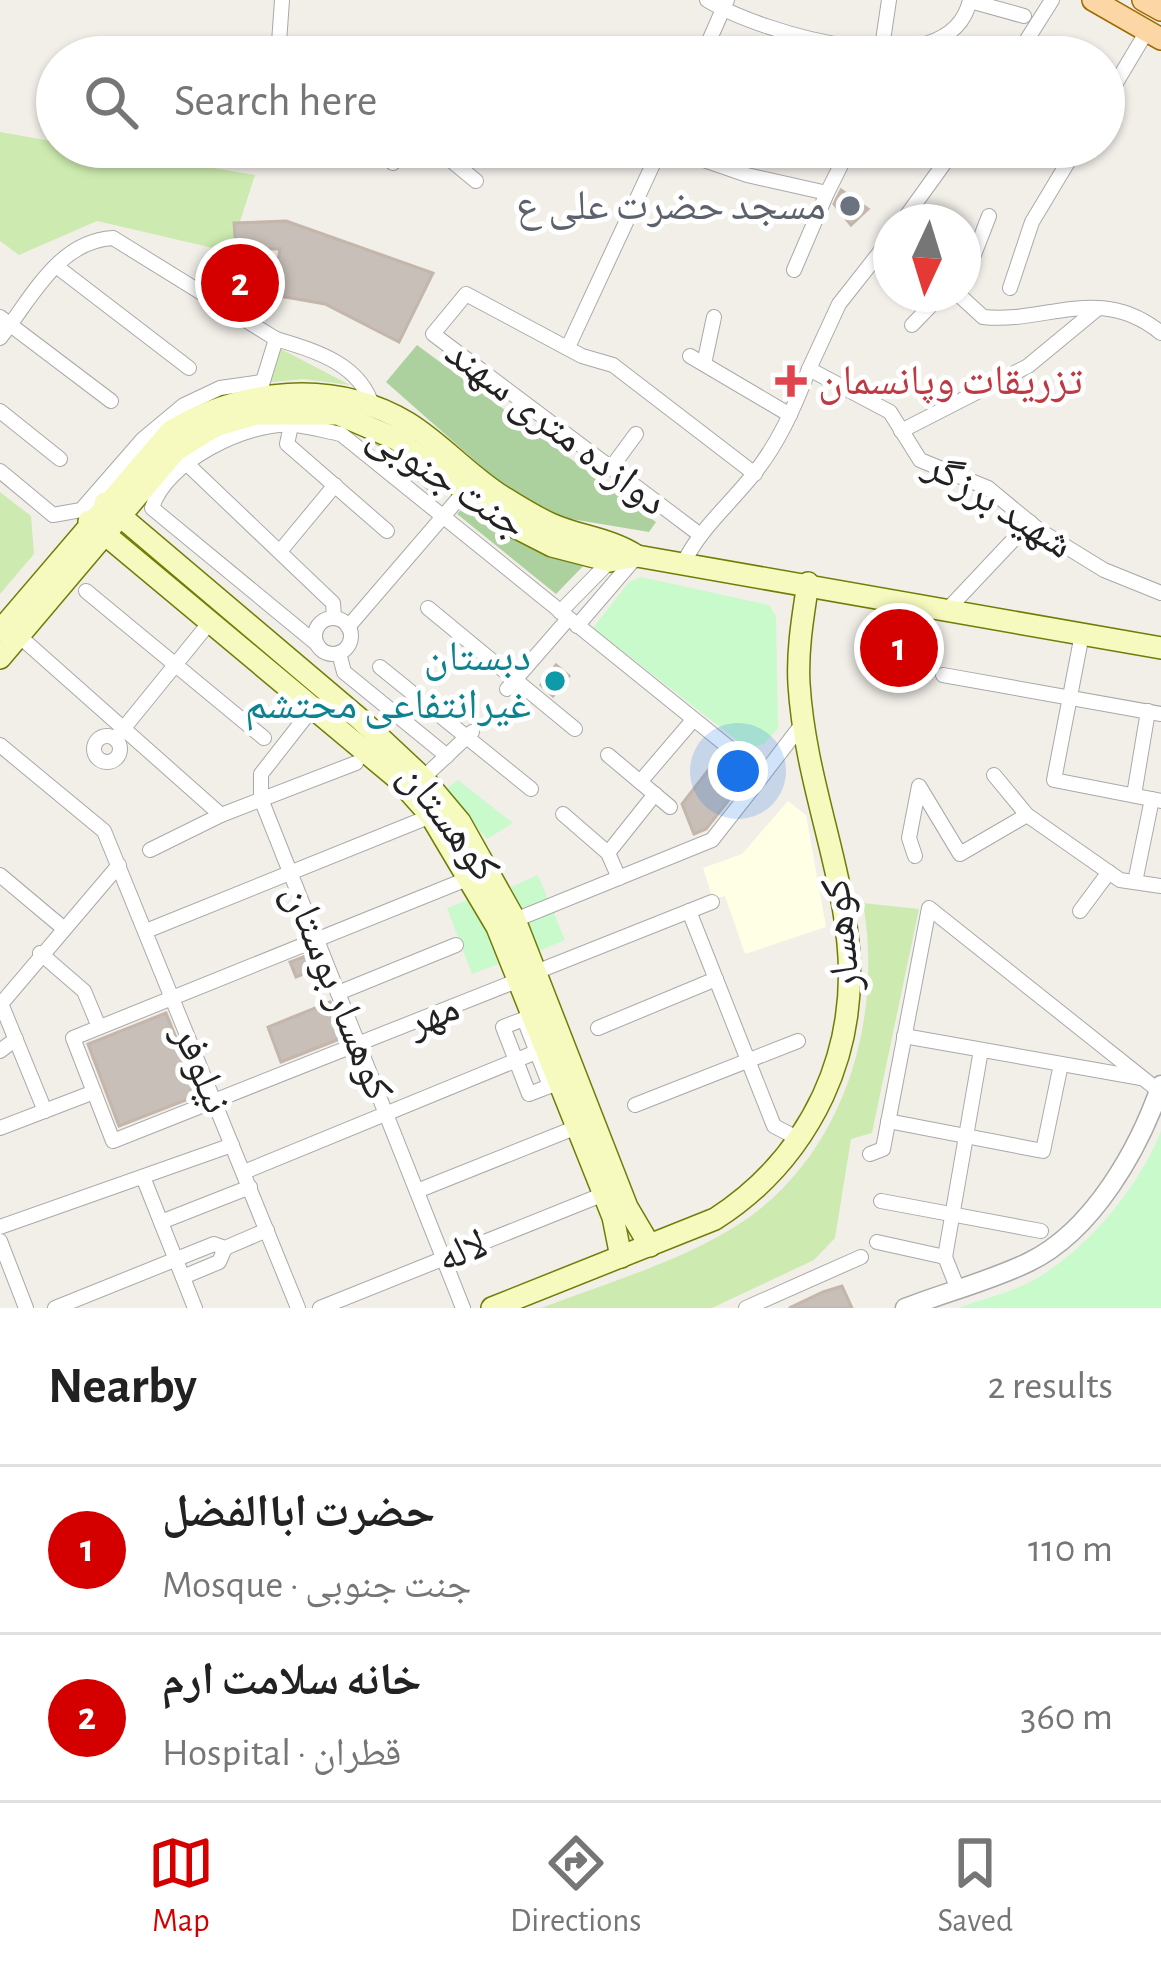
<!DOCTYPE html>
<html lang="en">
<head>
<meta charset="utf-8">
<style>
	:root { --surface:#fff; --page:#f6f6f6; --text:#222; --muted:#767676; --line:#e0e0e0; --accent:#d40000 }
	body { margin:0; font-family:"Alegreya Sans","Noto Naskh Arabic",sans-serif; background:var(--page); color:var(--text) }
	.compass { position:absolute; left:873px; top:204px; width:108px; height:108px; border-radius:50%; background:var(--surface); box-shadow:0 3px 9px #0004; rotate:184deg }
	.you { position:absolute; left:738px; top:771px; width:42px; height:42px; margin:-30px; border:9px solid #fff; border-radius:50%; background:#1a73e8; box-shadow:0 0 0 18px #1a73e833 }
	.badge { display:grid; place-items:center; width:78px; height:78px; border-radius:50%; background:var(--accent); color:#fff; font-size:39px; font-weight:700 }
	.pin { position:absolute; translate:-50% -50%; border:6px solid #fff; box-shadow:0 3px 12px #0006 }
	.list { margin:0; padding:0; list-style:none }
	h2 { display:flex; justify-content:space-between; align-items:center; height:156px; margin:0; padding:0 48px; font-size:51px }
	h2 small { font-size:39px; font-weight:400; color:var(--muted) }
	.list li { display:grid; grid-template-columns:78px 1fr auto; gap:36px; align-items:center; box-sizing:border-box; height:168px; padding:0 48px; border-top:3px solid var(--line) }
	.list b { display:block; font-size:45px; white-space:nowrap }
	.list p { margin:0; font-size:39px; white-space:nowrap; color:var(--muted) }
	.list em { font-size:39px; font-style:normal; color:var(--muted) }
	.icon { flex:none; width:66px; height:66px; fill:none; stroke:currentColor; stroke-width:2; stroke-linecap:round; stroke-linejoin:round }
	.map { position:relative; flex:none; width:1161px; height:1308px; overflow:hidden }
	.search { position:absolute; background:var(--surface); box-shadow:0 3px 9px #0004; left:36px; right:36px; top:36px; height:132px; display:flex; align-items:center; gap:30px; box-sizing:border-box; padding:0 42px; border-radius:66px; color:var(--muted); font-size:45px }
	.sheet { height:492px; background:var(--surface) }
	nav { display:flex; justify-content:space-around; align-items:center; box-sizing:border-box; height:168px; border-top:3px solid var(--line); background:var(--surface); font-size:33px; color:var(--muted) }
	nav a { display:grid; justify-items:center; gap:6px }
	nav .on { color:var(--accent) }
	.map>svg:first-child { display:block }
	.education { fill:#ffffe5 }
	.grass { fill:#cdebb0 }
	.forest { fill:#add19e }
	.park { fill:#c8facc }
	.building { fill:#c7bfb8; stroke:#c4b6ab; stroke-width:3 }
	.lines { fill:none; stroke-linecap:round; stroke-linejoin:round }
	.minor-casing { stroke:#a9a9a9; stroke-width:16 }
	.tertiary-casing { stroke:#a9a9a9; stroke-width:21 }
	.secondary-casing { stroke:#707d05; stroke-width:24 }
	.primary-casing { stroke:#a06b00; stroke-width:24 }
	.minor { stroke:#fff; stroke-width:14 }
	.tertiary { stroke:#fff; stroke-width:18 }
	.secondary { stroke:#f7fabf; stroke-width:21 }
	.primary { stroke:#fcd6a4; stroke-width:21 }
	.worship-dot { fill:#6b7280; stroke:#fff; stroke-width:4.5 }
	.health-dot { fill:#e0444e; stroke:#fff; stroke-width:4.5 }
	.culture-dot { fill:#0f9aa8; stroke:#fff; stroke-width:4.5 }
	.labels { text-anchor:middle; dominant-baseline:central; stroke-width:10; stroke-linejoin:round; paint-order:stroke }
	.worship-label { font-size:42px; fill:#5b616d; stroke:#fff; text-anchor:end }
	.health-label { font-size:42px; fill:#be3a42; stroke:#fff; text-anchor:start }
	.street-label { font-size:42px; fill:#222; stroke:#fff }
	.culture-label { font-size:42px; fill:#0d838f; stroke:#fff; text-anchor:end }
</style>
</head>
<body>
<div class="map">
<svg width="1161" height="1308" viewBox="0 0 1161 1308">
	<rect width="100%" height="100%" fill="#f2efe9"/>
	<polygon class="education" points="788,801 806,815 826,927 745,954 725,896 713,899 703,868 742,854"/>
	<g class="grass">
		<polygon points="0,132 57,142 57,147 89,147 255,175 230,252 97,221 19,255 0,241"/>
		<polygon points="281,349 350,385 303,379 265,383"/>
		<polygon points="0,492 31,516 34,554 0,594"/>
		<path d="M863,903l56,6 -47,224 -21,6 -16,99 -21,22 -102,48h-171c65,-25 136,-45 195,-82 107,-67 148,-205 127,-323z"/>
	</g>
	<g class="forest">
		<polygon points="417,345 656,522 649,532 565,518 507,489 386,382"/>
		<polygon points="369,431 443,483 433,495 365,435"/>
		<polygon points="466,504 589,560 556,594 457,514"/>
	</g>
	<g class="park">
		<polygon points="641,577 769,605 776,616 778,728 764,744 747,748 593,628 629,582"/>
		<polygon points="458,780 513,823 487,839 446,789"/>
		<polygon points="538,875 565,940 539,951 511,887"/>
		<polygon points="476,897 501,963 472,974 447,908"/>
		<path d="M1161,1131v177h-203c23,-8 48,-14 70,-25 55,-28 111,-95 133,-152z"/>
	</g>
	<g class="building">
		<polygon points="841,190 868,209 851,225 834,204"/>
		<polygon points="286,221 433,273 399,342 325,304 257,292 248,305 216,284 230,261 273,289 280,249 236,249 234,223"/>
		<polygon points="884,623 923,629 915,673 876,666"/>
		<polygon points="556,665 569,676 553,696 541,685"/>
		<polygon points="720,755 747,777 706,829 694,834 682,804"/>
		<polygon points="311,954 316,969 296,977 290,962"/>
		<polygon points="330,1002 342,1038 281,1062 268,1027"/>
		<polygon points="166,1013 199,1095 119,1126 88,1044"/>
		<polygon points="842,1286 852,1308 789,1308 823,1292"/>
	</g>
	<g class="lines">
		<g class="minor-casing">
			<g id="minor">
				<path d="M707,0c54,33 243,91 263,0"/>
				<polyline points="970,1 1024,16"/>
				<polyline points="881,54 889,0"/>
				<polyline points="278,57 282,0"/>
				<polyline points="702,57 727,0"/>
				<polyline points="1016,57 1052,0"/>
				<polyline points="1104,103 1147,31"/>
				<polyline points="435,147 476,181"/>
				<polyline points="666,147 747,175 827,193 794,270"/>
				<polyline points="485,151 485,147"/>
				<polyline points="342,158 344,147"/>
				<polyline points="393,163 400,147"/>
				<polyline points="827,193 850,147"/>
				<polyline points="902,222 956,147"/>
				<polyline points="56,266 189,368"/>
				<polyline points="963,283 989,216"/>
				<polyline points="1010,288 1032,222 1077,147"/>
				<path d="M958,294l25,23c62,7 117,-34 178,16"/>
				<polyline points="0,317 111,401"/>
				<polyline points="912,325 942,294"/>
				<path d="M0,338c32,-40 58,-97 113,-100l163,101"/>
				<polyline points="569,345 661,147"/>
				<polyline points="690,356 790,415"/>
				<polyline points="704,364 714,317"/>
				<polyline points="809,369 839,304 891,238"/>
				<path d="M260,391l16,-52c40,12 85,25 97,69"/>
				<polyline points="0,411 60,459"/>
				<polyline points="292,421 287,444 387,531"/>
				<polyline points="901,431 1028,366 1097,309"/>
				<polyline points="183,460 333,603 334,618"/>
				<polyline points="611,468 636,434"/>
				<polyline points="0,471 53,515 81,510 142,440 184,405 220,388 261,382"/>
				<polyline points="699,534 433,334 466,294 582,356 613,365 755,474"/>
				<polyline points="282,549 335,485"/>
				<path d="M683,564c17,-35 45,-58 69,-88 26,-31 43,-70 57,-107l81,43 30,48 68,28 51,42 65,40 57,23"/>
				<polyline points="86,591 264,738"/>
				<polyline points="428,608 575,729"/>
				<polyline points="948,609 1030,522"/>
				<polyline points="560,612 610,561"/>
				<circle cx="333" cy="636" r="18"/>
				<polyline points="577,626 637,556"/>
				<polyline points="348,627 465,491"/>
				<polyline points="1082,634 1054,780 1161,801"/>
				<polyline points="18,635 221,815"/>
				<path d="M317,644l-165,-136c13,-46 96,-87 141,-83 16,1 32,6 48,9l422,341 40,-52"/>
				<polyline points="339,653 344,672 447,756"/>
				<polyline points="380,667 531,789"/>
				<polyline points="943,675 1161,714"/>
				<polyline points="507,689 568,619"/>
				<polyline points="315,705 261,774 261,799 463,1308"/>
				<circle cx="107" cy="749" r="13"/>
				<polyline points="115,739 210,622"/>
				<polyline points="0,745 104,831 298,1308"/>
				<polyline points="608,755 670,807"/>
				<polyline points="994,775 1027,815 1120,880 1161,886"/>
				<polyline points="423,778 472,732"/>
				<polyline points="640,782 693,720"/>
				<polyline points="1134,795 1148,711"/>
				<polyline points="563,814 608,853 619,878"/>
				<polyline points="150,850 221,815 356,763"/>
				<polyline points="608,853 655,794"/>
				<polyline points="915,856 909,838 919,786 960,854 1027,815"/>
				<polyline points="0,875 62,927"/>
				<polyline points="472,877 73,1038 113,1141 519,980"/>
				<polyline points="1135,882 1152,799"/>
				<polyline points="689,911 774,1126 799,1139"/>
				<polyline points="1080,911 1109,872"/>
				<polyline points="515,920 712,840 763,775"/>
				<polyline points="146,931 431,816"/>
				<polyline points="40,953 84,991 99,1027"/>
				<polyline points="536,972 712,902"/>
				<polyline points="338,993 456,945"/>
				<polyline points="0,1001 45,1111"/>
				<polyline points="1,1004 119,865"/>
				<polygon points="524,1019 550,1086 529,1094 503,1027"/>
				<polyline points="598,1028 716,979"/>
				<polyline points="904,1036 1141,1078"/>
				<polyline points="0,1051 16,1039"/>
				<polyline points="635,1105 798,1041"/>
				<polyline points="888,1121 1043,1151 1061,1064"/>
				<polyline points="0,1128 94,1092"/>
				<polyline points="870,1154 883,1149 929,908 1159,1091"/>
				<polyline points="244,1172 546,1048"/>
				<polyline points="143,1177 195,1308"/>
				<polyline points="417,1191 577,1127"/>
				<polyline points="881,1201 1041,1231"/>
				<polyline points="161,1222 250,1187"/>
				<polyline points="0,1227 232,1145"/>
				<polyline points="0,1241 26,1308"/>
				<polyline points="877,1242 945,1257 957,1287"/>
				<polyline points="945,1257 981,1050"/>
				<polyline points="183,1277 219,1262 225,1248"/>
				<polyline points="55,1308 214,1244 225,1248 267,1230"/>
				<polyline points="320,1308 604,1194"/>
				<polyline points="746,1308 861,1257"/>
			</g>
		</g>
		<g class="tertiary-casing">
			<path id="tertiary" d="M905,1308c41,-16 85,-27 124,-46 64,-31 110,-113 132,-177"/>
		</g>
		<g class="secondary-casing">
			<g id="secondary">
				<polyline points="105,503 361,720 423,778 460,822 515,920 627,1207 650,1246"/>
				<polyline points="89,521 398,779 431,816 497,927 613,1217 621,1257"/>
				<path d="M0,631l171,-200c71,-42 162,-53 237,-8 34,21 61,53 95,74 15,9 32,20 48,27 29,13 59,14 86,32"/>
				<polyline points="0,658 176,450 215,426 256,414 338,414 396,439 511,525 552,546 610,561 637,556 1161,648"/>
				<path d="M492,1308l223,-89c47,-30 84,-72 108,-123 68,-147 -15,-266 -24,-412 -2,-34 4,-68 9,-101"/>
			</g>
		</g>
		<g class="primary-casing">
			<g id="primary">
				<polyline points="1093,0 1161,39"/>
				<polyline points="1143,0 1161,10"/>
			</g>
		</g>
		<use href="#minor" class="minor"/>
		<use href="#tertiary" class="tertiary"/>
		<use href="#secondary" class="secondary"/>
		<use href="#primary" class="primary"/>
	</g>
	<circle class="worship-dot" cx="850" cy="206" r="12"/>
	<path class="health-dot" d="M785 363h12v12h12v12h-12v12h-12v-12h-12v-12h12z"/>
	<circle class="culture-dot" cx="555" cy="681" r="12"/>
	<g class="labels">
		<g class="worship-label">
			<text x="826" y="206">مسجد حضرت علی ع</text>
		</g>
		<g class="health-label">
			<text x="818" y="381">تزریقات وپانسمان</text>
		</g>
		<g class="street-label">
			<text transform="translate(556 427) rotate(37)">دوازده متری سهند</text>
			<text transform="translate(447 480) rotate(33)">جنت جنوبی</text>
			<text transform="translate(999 505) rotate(32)">شهید برزگر</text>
			<text transform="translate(449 822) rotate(53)">کوهستان</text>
			<text transform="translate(841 935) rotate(-96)">کوهسار</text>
			<text transform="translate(338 992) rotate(68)">کوهسار بوستان</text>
			<text transform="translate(433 1015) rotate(-22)">مهر</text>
			<text transform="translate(202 1069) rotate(68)">نیلوفر</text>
			<text transform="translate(462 1251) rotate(-22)">لاله</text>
		</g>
		<g class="culture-label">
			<text x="531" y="657">دبستان<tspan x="531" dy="48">غیرانتفاعی محتشم</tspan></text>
		</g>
	</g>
</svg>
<svg class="compass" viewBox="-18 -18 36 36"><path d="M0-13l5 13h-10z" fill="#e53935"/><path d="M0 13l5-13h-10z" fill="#767676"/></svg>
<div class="you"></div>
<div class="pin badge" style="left:899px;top:648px">1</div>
<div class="pin badge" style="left:240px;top:283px">2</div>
<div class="search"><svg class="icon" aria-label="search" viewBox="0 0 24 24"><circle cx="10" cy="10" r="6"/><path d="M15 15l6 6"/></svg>Search here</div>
</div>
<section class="sheet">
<h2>Nearby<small>2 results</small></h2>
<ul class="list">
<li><span class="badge">1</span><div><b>حضرت اباالفضل</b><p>Mosque · جنت جنوبی</p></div><em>110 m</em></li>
<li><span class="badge">2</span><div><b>خانه سلامت ارم</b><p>Hospital · قطران</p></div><em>360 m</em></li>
</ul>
</section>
<nav>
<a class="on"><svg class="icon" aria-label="map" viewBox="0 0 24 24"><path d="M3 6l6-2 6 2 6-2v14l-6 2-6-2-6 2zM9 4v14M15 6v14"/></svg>Map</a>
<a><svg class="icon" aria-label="directions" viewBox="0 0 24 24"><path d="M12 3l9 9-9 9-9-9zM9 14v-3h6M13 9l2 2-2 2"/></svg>Directions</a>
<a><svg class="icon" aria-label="saved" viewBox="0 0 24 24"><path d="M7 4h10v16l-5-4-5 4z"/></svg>Saved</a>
</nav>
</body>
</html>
